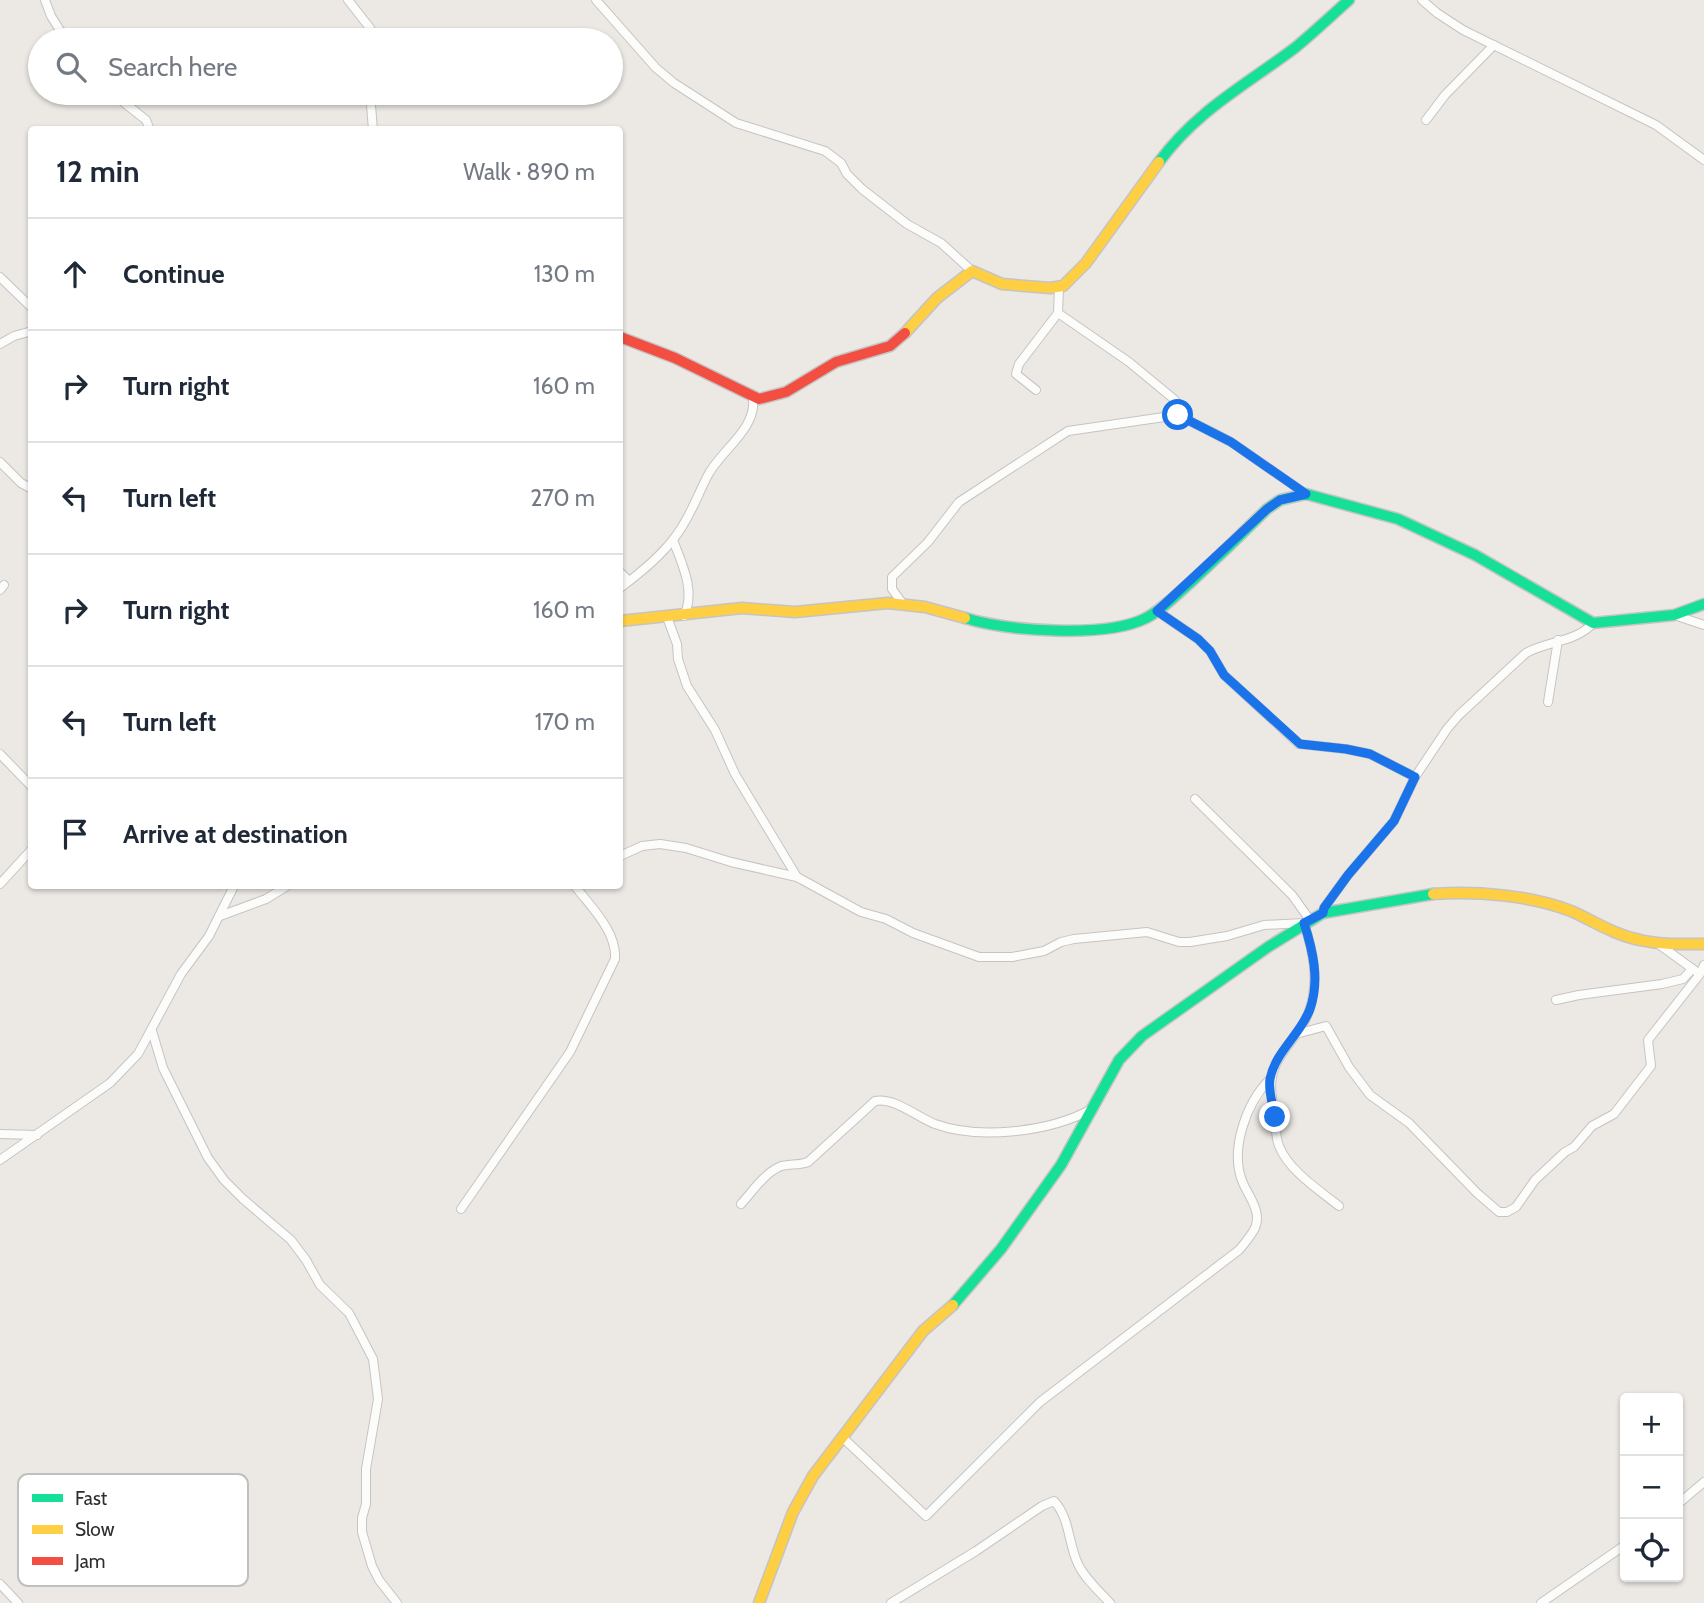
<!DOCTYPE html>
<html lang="en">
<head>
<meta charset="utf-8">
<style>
	:root { --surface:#fff; --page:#f2f2f3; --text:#1f2937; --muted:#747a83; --line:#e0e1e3 }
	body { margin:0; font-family:Cabin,sans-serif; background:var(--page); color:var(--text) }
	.controls { position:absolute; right:21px; bottom:21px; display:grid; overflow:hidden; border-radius:7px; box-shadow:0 2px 5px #0004 }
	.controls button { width:63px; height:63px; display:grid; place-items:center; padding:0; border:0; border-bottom:2px solid var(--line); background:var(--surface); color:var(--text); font:35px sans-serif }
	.stop { position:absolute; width:21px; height:21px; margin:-16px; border:5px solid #1a73e8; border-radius:50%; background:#fff }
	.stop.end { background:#1a73e8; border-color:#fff; box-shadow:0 2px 7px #0008 }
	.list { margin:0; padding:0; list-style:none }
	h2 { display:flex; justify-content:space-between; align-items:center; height:91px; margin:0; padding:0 28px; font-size:30px }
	h2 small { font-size:23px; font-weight:400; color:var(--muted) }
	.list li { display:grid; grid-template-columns:46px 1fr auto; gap:21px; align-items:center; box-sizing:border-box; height:112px; padding:0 28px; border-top:2px solid var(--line) }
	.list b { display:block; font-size:26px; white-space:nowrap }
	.list em { font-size:23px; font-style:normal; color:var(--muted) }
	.icon { flex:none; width:38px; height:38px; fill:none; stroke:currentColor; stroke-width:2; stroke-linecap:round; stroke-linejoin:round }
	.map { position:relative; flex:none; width:1704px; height:1603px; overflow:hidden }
	.search { position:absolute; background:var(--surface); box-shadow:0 2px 5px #0004; left:28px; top:28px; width:595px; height:77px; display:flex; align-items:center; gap:18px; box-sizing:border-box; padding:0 24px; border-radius:38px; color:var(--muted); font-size:26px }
	.panel { position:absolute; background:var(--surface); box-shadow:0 2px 5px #0004; left:28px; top:126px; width:595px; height:763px; border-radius:7px }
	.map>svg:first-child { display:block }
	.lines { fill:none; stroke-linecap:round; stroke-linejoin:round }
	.street-casing { stroke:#c5c4c5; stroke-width:10 }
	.fast-casing { stroke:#c5c4c5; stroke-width:13 }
	.slow-casing { stroke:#c5c4c5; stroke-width:13 }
	.jam-casing { stroke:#c5c4c5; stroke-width:13 }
	.street { stroke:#fcfcfb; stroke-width:8 }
	.fast { stroke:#16e098; stroke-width:10 }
	.slow { stroke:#ffcf43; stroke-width:10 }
	.jam { stroke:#f24e42; stroke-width:10 }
	.route { stroke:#1a73e8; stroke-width:9 }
	.key { fill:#fff; stroke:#c0c0c0; stroke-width:2 }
	.key-label { font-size:19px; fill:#2e2e2e }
</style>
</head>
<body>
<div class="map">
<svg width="1704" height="1603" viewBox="0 0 1704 1603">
	<rect width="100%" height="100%" fill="#ece8e4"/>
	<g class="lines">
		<g class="street-casing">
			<g id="street">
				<polyline points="45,0 51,16 66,40"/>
				<polyline points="348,0 370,28 374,40"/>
				<polyline points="596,0 656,68 674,83 736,123 825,151 841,163 847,174 862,189 907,224 941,243 972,271"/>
				<polyline points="1422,0 1437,13 1463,30 1656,125 1704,160"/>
				<polyline points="112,93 146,120 150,130"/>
				<polyline points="370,93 373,130"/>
				<polyline points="1426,120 1445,95 1494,45"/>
				<polyline points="0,277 32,308"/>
				<polyline points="1059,288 1058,313 1129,362 1175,400 1178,415"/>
				<polyline points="0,344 14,336 32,331"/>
				<polyline points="1036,390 1016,374 1019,364 1058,313"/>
				<polyline points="0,462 21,483 32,489"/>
				<path d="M673,540c9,24 23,51 11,76"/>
				<polyline points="620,572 629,581"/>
				<path d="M620,588c19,-14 41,-32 55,-51 15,-19 22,-41 33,-62 13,-25 49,-46 45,-77"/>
				<polyline points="0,590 4,585"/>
				<polyline points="903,604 892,589 892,577 928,542 959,502 1068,431 1178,415 1231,442 1306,494"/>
				<polyline points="1157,611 1198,639 1210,651 1224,675 1299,744 1346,749 1370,754 1415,777"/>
				<polyline points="1674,615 1704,625"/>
				<polyline points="667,617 677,644 678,659 687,686 715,730 735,774 797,877"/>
				<polyline points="1548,702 1558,640"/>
				<polyline points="0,754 32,787"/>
				<polyline points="1195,799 1292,895 1310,920"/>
				<path d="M620,856l22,-10 18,-2 26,4 45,14 66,15 64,35 25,7 27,14 66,24h33l32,-6 17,-9 13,-3 73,-7 32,10h11l37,-6 37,-11 40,-2c9,28 15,56 6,85 -6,21 -23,35 -33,54 -9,18 -6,33 -2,52 1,10 0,22 4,32 10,25 40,44 60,60"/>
				<polyline points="0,884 32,849"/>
				<path d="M1323,913l1,-5 24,-33 46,-54 21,-44 32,-48 12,-14 67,-62c21,-12 51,-11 67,-30"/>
				<polyline points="220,916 266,899 287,886"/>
				<polyline points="1657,943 1697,972"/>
				<polyline points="1556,1000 1579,995 1662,984 1683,979 1692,969"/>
				<polyline points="152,1031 163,1068 208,1158 224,1180 243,1199 291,1240 306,1260 320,1285 349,1313 373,1359 378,1399 366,1469 366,1504 362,1518 362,1532 372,1566 379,1580 397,1603"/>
				<polyline points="1296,1034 1326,1026 1349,1067 1370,1095 1409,1123 1477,1193 1499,1212 1507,1212 1516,1207 1535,1180 1565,1152 1574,1147 1592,1126 1614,1114 1651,1066 1648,1040 1700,974 1704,965"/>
				<polyline points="0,1134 37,1135"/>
				<polyline points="0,1160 110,1083 138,1054 181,974 209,936 234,886"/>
				<path d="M741,1204c11,-12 23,-30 38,-37 9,-4 19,-1 29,-5l67,-61c19,-4 42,16 60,23 44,16 114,8 155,-14"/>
				<path d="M461,1209l109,-157 45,-93c2,-28 -25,-53 -40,-73"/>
				<path d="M842,1437l84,79 114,-114 199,-152c5,-6 12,-14 16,-22 7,-16 -6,-31 -12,-45 -14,-32 3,-80 27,-104"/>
				<polyline points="1678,1504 1704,1482"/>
				<polyline points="0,1584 18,1603"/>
				<path d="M891,1603l85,-52 66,-45 12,-5c16,17 14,42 24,63 7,15 21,27 32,39"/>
				<polyline points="1541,1603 1625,1545"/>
			</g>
		</g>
		<g class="fast-casing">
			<g id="fast">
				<path d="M1159,162c38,-52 87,-77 137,-115 18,-15 35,-31 53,-47"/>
				<path d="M965,618c42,13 139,20 179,1 17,-8 32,-24 46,-36 26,-24 52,-49 77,-74l13,-9 26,-6 92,25 77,36 118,68 81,-8 30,-11"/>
				<polyline points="953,1305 1001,1249 1061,1165 1119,1060 1142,1036 1268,947 1323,913 1433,894"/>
			</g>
		</g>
		<g class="slow-casing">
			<g id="slow">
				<polyline points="905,333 937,298 972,271 1002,284 1050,288 1063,286 1086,263 1159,162"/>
				<polyline points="620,621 742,608 795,612 888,603 925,607 965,618"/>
				<path d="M1433,894c42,-3 98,1 138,17 23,10 43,24 69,29 21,5 43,4 64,4"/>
				<polyline points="759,1603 793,1512 813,1476 923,1331 953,1305"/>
			</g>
		</g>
		<g class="jam-casing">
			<polyline id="jam" points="620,337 675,358 759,399 786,392 836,362 890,346 905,333"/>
		</g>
		<use href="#street" class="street"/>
		<use href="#fast" class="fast"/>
		<use href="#slow" class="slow"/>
		<use href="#jam" class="jam"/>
	</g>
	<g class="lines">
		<path class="route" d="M1178,415l53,27 75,52 -26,6 -13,9 -110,102 41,28 12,12 14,24 76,69 46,5 24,5 45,23 -21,44 -46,54 -24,33 -1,5 -19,10c9,28 16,57 6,86 -9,25 -35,43 -40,70 -2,12 3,26 5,38"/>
	</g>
	<rect x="18" y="1474" width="230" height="112" rx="10" class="key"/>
	<rect x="32" y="1494" width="31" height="8" fill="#16e098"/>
	<rect x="32" y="1525" width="31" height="9" fill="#ffcf43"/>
	<rect x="32" y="1557" width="31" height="8" fill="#f24e42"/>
	<g class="key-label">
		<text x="75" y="1505">Fast</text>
		<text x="75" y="1536">Slow</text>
		<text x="75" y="1568">Jam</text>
	</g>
</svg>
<div class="controls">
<button>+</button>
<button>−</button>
<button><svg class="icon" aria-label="locate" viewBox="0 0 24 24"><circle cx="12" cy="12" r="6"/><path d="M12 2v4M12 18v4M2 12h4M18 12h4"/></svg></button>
</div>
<div class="stop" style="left:1178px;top:415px"></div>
<div class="stop end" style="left:1275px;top:1117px"></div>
<div class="search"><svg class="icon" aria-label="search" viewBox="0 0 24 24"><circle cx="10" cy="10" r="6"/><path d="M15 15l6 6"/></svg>Search here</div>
<section class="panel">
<h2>12 min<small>Walk · 890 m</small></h2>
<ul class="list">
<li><svg class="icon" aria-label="ahead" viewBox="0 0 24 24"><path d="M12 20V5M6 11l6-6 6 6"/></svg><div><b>Continue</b></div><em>130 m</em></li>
<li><svg class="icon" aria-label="right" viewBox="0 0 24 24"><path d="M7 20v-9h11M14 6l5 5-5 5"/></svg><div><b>Turn right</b></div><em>160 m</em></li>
<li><svg class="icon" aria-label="left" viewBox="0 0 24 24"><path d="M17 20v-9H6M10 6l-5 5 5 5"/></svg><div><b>Turn left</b></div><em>270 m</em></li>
<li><svg class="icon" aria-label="right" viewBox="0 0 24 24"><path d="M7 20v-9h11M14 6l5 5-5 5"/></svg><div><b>Turn right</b></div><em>160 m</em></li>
<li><svg class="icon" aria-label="left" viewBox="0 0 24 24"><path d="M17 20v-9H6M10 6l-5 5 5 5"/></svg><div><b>Turn left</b></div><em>170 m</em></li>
<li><svg class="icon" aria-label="arrive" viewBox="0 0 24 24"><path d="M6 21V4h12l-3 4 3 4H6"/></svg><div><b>Arrive at destination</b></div></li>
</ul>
</section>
</div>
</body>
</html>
